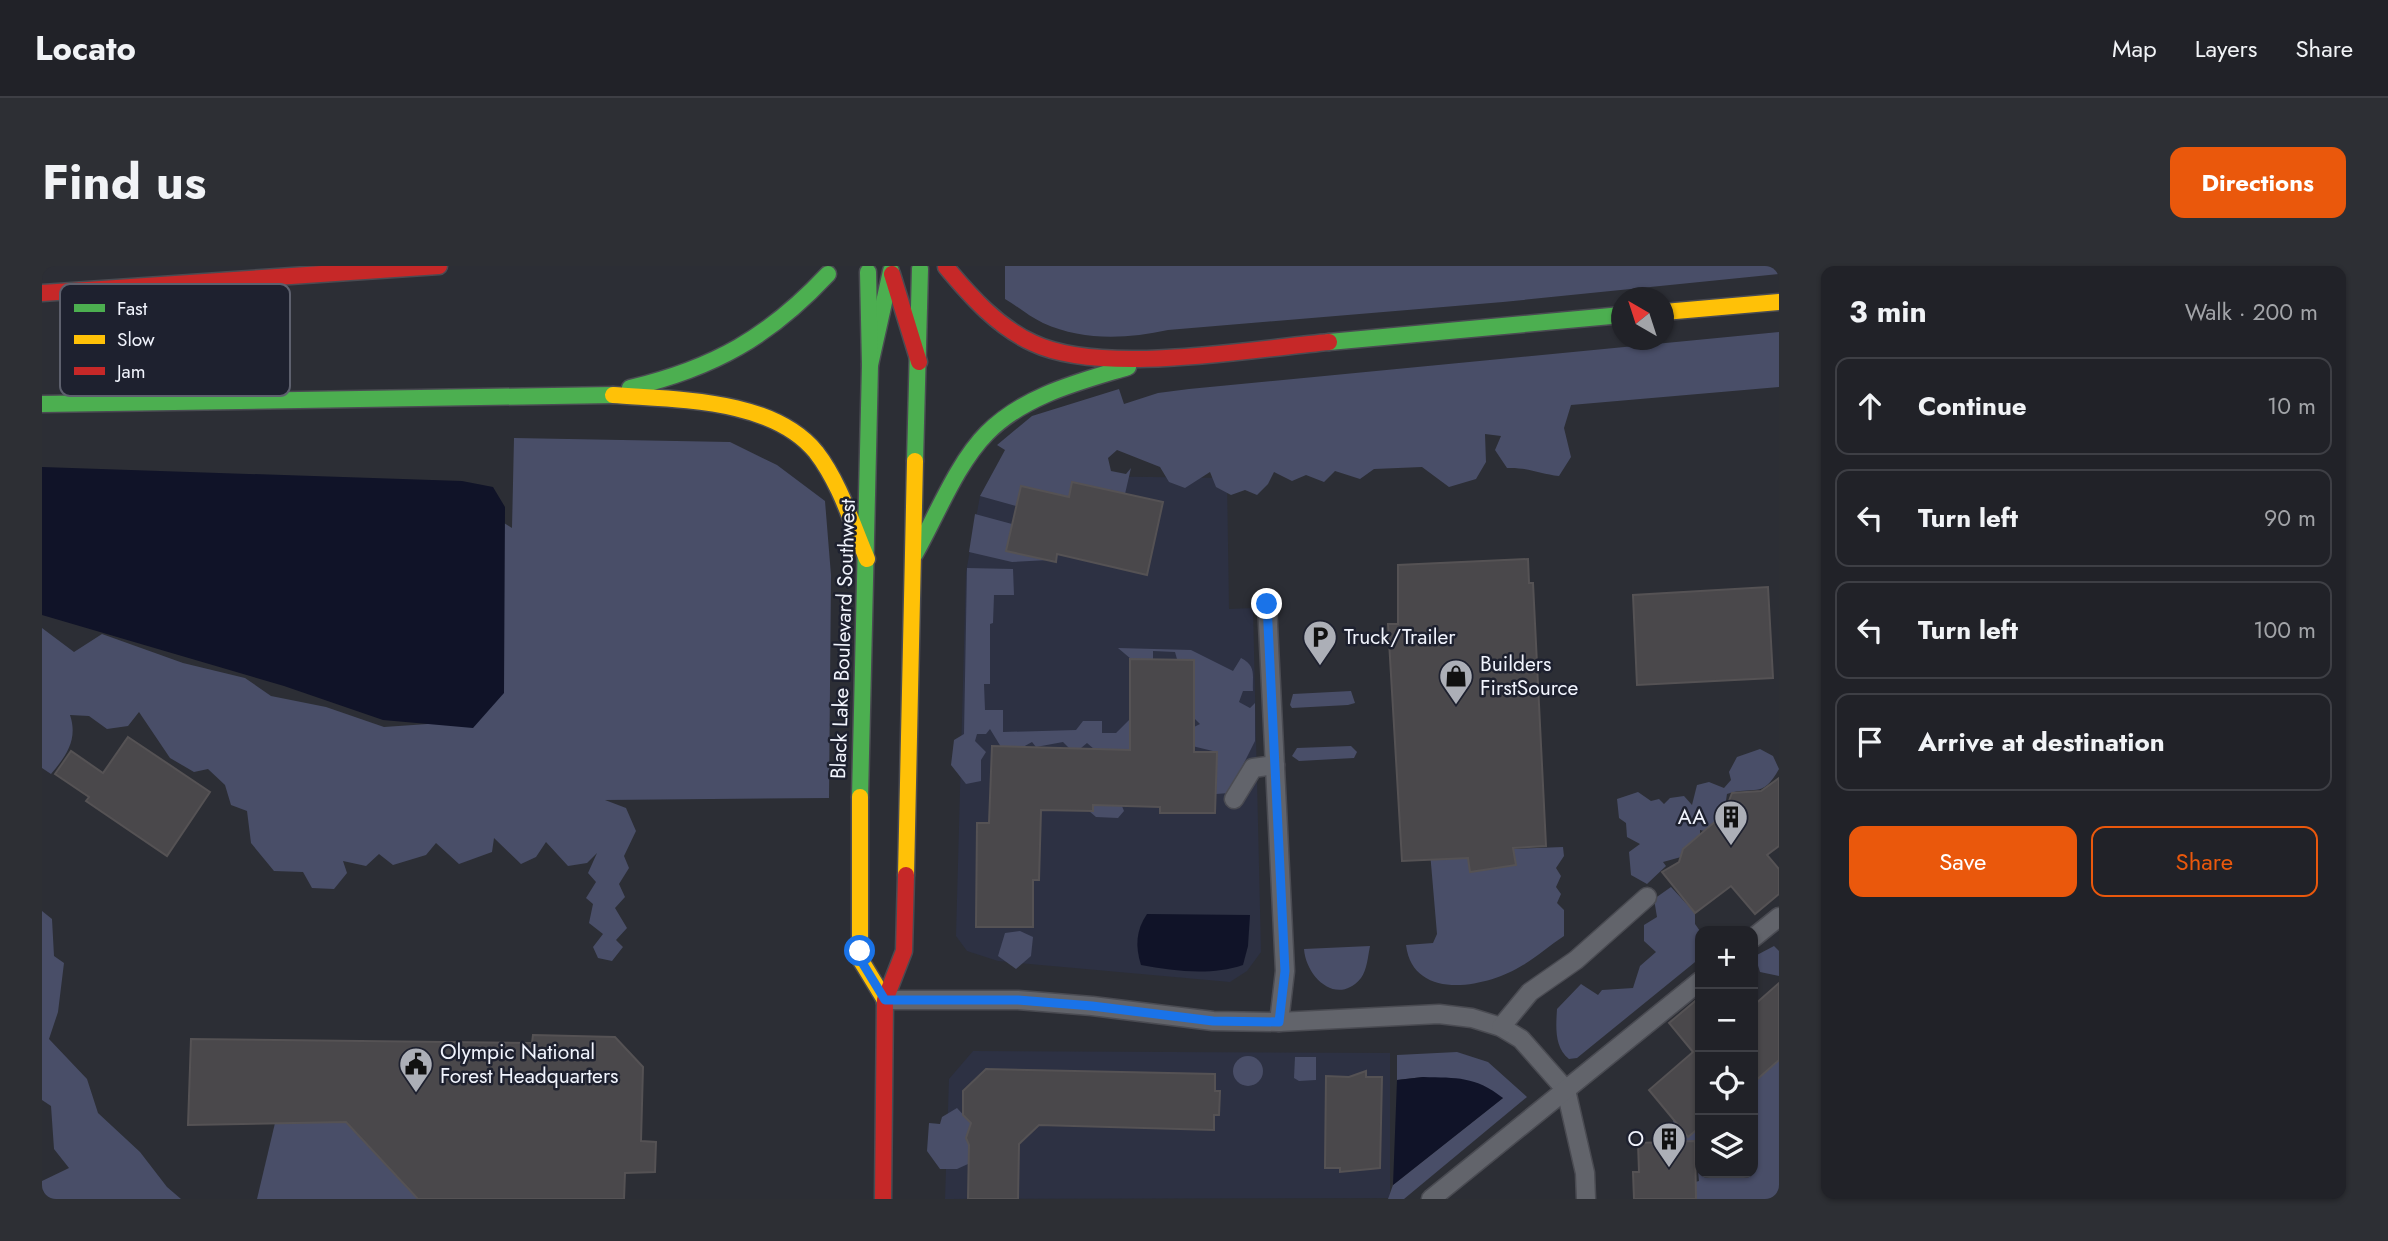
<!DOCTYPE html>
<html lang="en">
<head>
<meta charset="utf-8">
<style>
	:root { --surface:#212228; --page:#2d2f34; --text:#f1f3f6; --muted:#a2a4a8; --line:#3e3f45; --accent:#ea580c }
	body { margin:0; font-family:Jost,sans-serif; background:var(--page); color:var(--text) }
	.controls { position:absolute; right:21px; bottom:21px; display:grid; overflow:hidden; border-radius:14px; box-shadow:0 2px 5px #0004 }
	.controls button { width:63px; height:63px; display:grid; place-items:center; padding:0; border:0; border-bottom:2px solid var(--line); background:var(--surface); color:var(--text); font:35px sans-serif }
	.compass { position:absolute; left:1569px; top:21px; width:63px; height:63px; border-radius:50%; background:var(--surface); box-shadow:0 2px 5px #0004; rotate:321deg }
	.stop { position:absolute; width:21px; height:21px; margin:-16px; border:5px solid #1a73e8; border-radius:50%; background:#fff }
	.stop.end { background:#1a73e8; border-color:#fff; box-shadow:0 2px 7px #0008 }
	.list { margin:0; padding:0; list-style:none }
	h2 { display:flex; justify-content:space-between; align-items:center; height:91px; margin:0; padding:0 28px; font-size:30px }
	h2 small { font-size:23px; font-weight:400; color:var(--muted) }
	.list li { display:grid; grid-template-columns:46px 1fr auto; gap:21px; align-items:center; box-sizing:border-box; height:98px; margin:0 14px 14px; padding:0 14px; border:2px solid var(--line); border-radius:14px }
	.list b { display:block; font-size:26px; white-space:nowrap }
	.list em { font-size:23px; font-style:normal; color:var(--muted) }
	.actions { display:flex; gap:14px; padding:21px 28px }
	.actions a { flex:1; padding:16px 0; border:2px solid var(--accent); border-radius:14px; text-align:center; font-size:24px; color:var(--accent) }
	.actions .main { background:var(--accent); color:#fff }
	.icon { flex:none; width:38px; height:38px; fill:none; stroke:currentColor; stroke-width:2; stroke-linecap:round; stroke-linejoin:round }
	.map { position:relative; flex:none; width:1737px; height:933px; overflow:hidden; border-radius:14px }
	header { display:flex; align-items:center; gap:42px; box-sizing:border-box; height:98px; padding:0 35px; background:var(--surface); border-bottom:2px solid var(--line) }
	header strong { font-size:33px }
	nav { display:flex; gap:38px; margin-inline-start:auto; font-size:24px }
	.intro { display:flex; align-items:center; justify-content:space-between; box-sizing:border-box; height:168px; padding:0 42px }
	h1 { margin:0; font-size:49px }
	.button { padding:18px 32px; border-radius:14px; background:var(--accent); color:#fff; font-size:24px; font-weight:700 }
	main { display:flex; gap:42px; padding:0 42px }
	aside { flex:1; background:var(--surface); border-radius:14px; box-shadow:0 2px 5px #0004 }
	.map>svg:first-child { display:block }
	.built { fill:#2d3143 }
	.green { fill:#494e68 }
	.water { fill:#101328 }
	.building { fill:#4a484b; stroke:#555254; stroke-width:2 }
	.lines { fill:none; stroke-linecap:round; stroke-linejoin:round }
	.lane-casing { stroke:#4a4b52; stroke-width:21 }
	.fast-casing { stroke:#4a4b52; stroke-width:19 }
	.slow-casing { stroke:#4a4b52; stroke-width:19 }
	.jam-casing { stroke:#4a4b52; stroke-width:19 }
	.lane { stroke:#62646b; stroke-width:18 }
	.fast { stroke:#4caf50; stroke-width:16 }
	.slow { stroke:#ffc107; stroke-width:16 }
	.jam { stroke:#c62828; stroke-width:16 }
	.route { stroke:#1a73e8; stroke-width:9 }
	.labels { text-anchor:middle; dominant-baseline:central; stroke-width:5; stroke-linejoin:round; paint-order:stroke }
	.poi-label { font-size:21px; fill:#f1f4fd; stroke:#1e212f; text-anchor:start }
	.street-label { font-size:21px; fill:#f1f4fd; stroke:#1e212f }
	.key { fill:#1e212f; stroke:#5d606d; stroke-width:2 }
	.key-label { font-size:19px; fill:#f1f4fd }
</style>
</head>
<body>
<header>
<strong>Locato</strong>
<nav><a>Map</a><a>Layers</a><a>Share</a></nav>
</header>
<div class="intro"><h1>Find us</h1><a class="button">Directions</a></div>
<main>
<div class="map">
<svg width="1737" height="933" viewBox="0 0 1737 933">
	<rect width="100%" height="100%" fill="#2c2e35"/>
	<g class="built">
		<polygon points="954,209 1185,212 1187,343 1211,342 1219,686 1205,705 1188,716 956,695 925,685 914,670 924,306 938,230"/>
		<polygon points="931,785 1348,787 1348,932 903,933 907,813"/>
	</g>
	<g class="green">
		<path d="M963,0h774v8l-276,28 -335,28c-42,9 -85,11 -125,-7 -13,-6 -26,-17 -38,-24z"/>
		<path d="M1737,66v55l-208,18 -7,23 7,29 -12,19c-19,-2 -32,-9 -52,-8l-12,-18 6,-14 -16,-2 1,28 -10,17 -27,8 -27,-20 -48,2 -14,10 -25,-8 -11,11 -18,-7 -14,6 -18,-9 -6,12 -11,11 -12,-5 -14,5 -15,-8 -6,-15 -25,16 -16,-6 -9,-15 -43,-17 -9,8 3,13 15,3 5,-6 -6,26 -52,-12 -4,15 -48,-11 -5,20 -36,-10 25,-46 -8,-5 35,-29 87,-27 5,15 34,-11 31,-4z"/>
		<path d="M472,172l216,4 47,23 48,36 6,74 -2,223 -224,2 21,8 10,23 -12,25 5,12 -10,16 6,13 -10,11 12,20 -11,12 7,7 -11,14 -14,-3 -5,-11 10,-13 -14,-11 4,-19 -7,-6 10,-16 -8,-9 9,-20 -10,10 -19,3 -22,-24 -10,15 -15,7 -27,-26 -2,14 -33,12 -23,-21 -10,12 -33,10 -14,-11 -13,12 -23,-5 4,12 -13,16 -22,-1 -9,-16 -29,-1 -23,-28 -4,-32 -16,-6 -6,-20 -17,-16 -14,3 -24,-14 -31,-46 -11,14 -21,3 -18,-13 -19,-1c8,24 -3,40 -19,59l-9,-6v-140l32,24 28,-18 81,29 62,15 26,18 55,11 58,20 58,-4 54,-205 16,10z"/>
		<polygon points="933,248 970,258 964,285 1006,294 970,296 927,286"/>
		<path d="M925,302l46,1 1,26h-20l-1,28 -3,1v60h-6l1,26h18v22l73,-2 7,-9h19v12h14l14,-14 56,12 14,-7 -7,-7 -18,-65 -22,-1v8h-22l-13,-11 73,2 42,21 8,-13c16,8 11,18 12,33h-10l-4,11 11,6 5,-5v38l-26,52 -13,1 1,-42 -25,-6 -5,5 -73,-1 -2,55 10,1 2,5 -6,7 -22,-1 -7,-6 4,-1 1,-61 -7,-6 -6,5h-12l-6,-6 -27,5 -4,-5 -9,5h-22l-11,-18 -4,5h-9l-2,7 11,11 -5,8v21l-15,3 -15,-19 3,-25 10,-6z"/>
		<polygon points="1309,425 1313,437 1306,439 1250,442 1248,439 1251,428"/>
		<polygon points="1309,480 1315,486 1312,492 1257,495 1250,490 1255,482"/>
		<path d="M1718,483l13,7 6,13c-17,31 -25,16 -52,25l-3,20 -15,18 -9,-2v7l-19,20 -18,5 3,4 -19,18 -16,-9 -2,-23 11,-8 -13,-7 -1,-14 -7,-5 -2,-19 21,-7 13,9 8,-2 5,5 6,-6 14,-2 8,9 5,-20 12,-3 15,6 7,-8 -2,-8 8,-15z"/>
		<path d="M1521,581l1,9 -8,12 5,8 -5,11 5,7 -4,9 7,7v26c-14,9 -27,21 -41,29 -36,23 -110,37 -117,-20l27,-2 4,-9 -7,-82z"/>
		<path d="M1629,621l24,26v11l5,7v27l-123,100 -8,1c-15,-12 -13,-33 -12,-50l24,-25 17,11 4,-5 31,-2 7,-22 16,-14 -12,-11v-16l13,-8 -3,-18z"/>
		<polygon points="0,645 10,653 12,690 22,697 16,746 7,773 45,813 56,847 98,886 125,921 139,933 0,933 0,915 27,902 12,883 9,840 0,834"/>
		<polygon points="978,665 991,671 989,690 974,703 956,690 963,667"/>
		<path d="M1328,680c-2,10 -3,24 -9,32 -24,29 -55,-1 -57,-29z"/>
		<polygon points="1732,680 1737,685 1737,710 1718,706 1713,690"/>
		<polygon points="1415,786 1446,796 1485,831 1362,933 1346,933 1351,919 1461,832 1381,811 1355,814 1355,789"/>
		<circle cx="1206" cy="805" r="15"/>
		<polygon points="1253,791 1274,791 1274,814 1257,815 1252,812"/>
		<polygon points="1737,794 1737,933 1654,933 1653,916 1657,915 1653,875 1628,876 1632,862 1631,853 1658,861 1658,907 1711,907 1711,807 1715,803 1720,808"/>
		<polygon points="915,842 929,857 924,872 927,879 926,898 915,903 898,903 885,885 887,857 898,858 900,851"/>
		<polygon points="304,856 376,933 215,933 233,857"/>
	</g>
	<g class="water">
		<polygon points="0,201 420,215 451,221 463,241 462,427 431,462 341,454 242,420 0,349"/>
		<path d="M1105,648l103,1 -2,31 -5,19c-33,11 -69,6 -102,0 -6,-19 -5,-35 6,-51z"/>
		<path d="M1381,811c34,1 52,-1 80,21l-110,87 4,-105z"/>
	</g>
	<g class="building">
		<polygon points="1030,216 1121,236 1105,309 1015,288 1014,296 964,285 979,220 1027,231"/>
		<polygon points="1486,293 1487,317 1491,317 1504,580 1471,582 1474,599 1428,606 1426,592 1360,595 1346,358 1356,358 1356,299"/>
		<polygon points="1726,321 1731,412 1595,419 1591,329"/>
		<polygon points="1088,393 1152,394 1152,486 1175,486 1173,547 1118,547 1118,541 1051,539 1051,545 999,544 997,614 991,614 991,661 934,661 935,557 947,557 950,480 1088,484"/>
		<polygon points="86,471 168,526 125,590 44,535 47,531 13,508 29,485 61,507"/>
		<polygon points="1737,512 1737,580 1725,589 1737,603 1737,628 1713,648 1689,620 1653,647 1620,606 1637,596 1641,583 1682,548 1690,527 1719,525"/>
		<polygon points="1737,717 1737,794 1711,817 1711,740"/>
		<polygon points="1658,731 1658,861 1646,871 1607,824 1651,786 1627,757"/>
		<polygon points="491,769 573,771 601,801 599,875 614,876 613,906 583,907 582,933 376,933 304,856 146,859 149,773 490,777"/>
		<polygon points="944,803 1173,808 1173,825 1178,825 1177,849 1172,849 1172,864 997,859 977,878 976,933 926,933 927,879 924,872 929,857 921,849 921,825"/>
		<polygon points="1324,805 1324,811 1340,811 1338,902 1298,906 1298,902 1283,902 1284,810 1307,811"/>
		<polygon points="1653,875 1654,933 1592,933 1591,906 1597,906 1596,877"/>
	</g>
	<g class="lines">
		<g class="lane-casing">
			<g id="lane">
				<polyline points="1225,338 1243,705 1237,756"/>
				<polyline points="1192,533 1211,502 1233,499"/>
				<polyline points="1711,672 1737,651"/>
				<polyline points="843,734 976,734 1050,740 1171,755 1237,756 1397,748 1430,752 1459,761 1479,773 1524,824 1543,907 1544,933"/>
				<polyline points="1459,761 1488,726 1534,694 1605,631"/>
				<polyline points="1389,933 1658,715"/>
			</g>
		</g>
		<g class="fast-casing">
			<g id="fast">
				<polyline points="1287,76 1580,49"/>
				<polyline points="828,99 849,5"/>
				<path d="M588,122c84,-20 139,-51 198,-114"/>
				<polyline points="0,138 571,129"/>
				<polyline points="873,195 878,3"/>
				<path d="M873,288c21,-37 42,-91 72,-121 38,-38 92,-51 141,-66"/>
				<polyline points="818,531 828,99 826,6"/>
			</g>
		</g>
		<g class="slow-casing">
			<g id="slow">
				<polyline points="1622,46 1737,36"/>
				<path d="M571,129c63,5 159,3 203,57 24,31 36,72 51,107"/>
				<polyline points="818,531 818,693 843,734"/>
				<polyline points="864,609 873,195"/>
			</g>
		</g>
		<g class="jam-casing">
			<g id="jam">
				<path d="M904,1c25,30 52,60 87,76 69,33 218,6 296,-1"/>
				<polyline points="850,8 877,96"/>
				<polyline points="0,27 397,0"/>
				<polyline points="841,933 843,734 862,685 864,609"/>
			</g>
		</g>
		<use href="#lane" class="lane"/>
		<use href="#fast" class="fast"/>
		<use href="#slow" class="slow"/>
		<use href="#jam" class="jam"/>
	</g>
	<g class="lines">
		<polyline class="route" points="818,685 818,693 843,734 976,734 1050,740 1171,755 1237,756 1243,705 1225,338"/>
	</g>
	<defs>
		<g id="parking-pin" transform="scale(1.75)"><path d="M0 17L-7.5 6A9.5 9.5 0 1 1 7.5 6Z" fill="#acafb7" stroke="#1e212f"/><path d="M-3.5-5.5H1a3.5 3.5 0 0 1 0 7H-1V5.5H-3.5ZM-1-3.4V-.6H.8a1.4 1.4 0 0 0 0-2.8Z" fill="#111"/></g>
		<g id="shop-pin" transform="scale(1.75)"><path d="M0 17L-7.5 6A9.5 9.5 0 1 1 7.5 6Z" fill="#acafb7" stroke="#1e212f"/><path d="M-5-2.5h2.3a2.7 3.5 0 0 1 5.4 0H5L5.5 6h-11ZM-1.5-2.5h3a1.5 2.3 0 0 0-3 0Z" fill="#111"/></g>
		<g id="building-pin" transform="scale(1.75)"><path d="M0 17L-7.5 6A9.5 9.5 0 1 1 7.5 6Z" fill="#acafb7" stroke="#1e212f"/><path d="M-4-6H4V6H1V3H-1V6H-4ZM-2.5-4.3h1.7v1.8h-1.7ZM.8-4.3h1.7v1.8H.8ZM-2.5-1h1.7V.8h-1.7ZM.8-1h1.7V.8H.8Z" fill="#111"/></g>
		<g id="civic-pin" transform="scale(1.75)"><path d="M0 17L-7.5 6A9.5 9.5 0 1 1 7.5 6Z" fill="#acafb7" stroke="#1e212f"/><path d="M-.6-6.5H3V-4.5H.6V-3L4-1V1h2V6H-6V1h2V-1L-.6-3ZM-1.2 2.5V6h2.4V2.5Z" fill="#111"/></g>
	</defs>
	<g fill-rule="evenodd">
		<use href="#parking-pin" x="1278" y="371"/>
		<use href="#shop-pin" x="1414" y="410"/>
		<use href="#building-pin" x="1689" y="551"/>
		<use href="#civic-pin" x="374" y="798"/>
		<use href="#building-pin" x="1627" y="873"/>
	</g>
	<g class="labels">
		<g class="poi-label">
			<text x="1302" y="371">Truck/Trailer</text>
			<text x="1438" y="398">Builders<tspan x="1438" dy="24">FirstSource</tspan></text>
			<text x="1664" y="551" text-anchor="end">AA</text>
			<text x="398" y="786">Olympic National<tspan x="398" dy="24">Forest Headquarters</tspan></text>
			<text x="1602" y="873" text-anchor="end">O</text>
		</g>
		<g class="street-label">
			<text transform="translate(801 373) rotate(-88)">Black Lake Boulevard Southwest</text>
		</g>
	</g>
	<rect x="18" y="18" width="230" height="112" rx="10" class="key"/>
	<rect x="32" y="38" width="31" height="8" fill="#4caf50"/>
	<rect x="32" y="69" width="31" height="9" fill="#ffc107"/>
	<rect x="32" y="101" width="31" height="8" fill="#c62828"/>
	<g class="key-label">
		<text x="75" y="49">Fast</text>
		<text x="75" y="80">Slow</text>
		<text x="75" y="112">Jam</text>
	</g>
</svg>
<div class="controls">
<button>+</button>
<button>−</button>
<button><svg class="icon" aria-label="locate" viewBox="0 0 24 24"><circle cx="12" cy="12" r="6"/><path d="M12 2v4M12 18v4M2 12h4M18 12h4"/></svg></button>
<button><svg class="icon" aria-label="layers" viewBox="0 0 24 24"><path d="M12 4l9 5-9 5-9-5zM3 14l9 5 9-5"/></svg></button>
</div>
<svg class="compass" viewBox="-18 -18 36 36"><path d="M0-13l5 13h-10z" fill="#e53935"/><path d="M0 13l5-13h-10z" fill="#a2a4a8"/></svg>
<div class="stop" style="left:818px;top:685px"></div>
<div class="stop end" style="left:1225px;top:338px"></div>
</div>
<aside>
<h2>3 min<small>Walk · 200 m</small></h2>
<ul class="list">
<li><svg class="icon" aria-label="ahead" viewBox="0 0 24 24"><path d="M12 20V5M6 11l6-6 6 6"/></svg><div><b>Continue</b></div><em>10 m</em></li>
<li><svg class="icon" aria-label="left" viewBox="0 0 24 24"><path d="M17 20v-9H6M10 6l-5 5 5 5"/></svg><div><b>Turn left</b></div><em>90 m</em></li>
<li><svg class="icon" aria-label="left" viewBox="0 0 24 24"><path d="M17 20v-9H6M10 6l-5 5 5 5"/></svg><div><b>Turn left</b></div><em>100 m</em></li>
<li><svg class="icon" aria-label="arrive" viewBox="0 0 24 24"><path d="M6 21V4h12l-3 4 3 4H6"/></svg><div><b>Arrive at destination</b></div></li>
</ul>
<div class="actions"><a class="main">Save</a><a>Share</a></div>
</aside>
</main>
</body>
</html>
